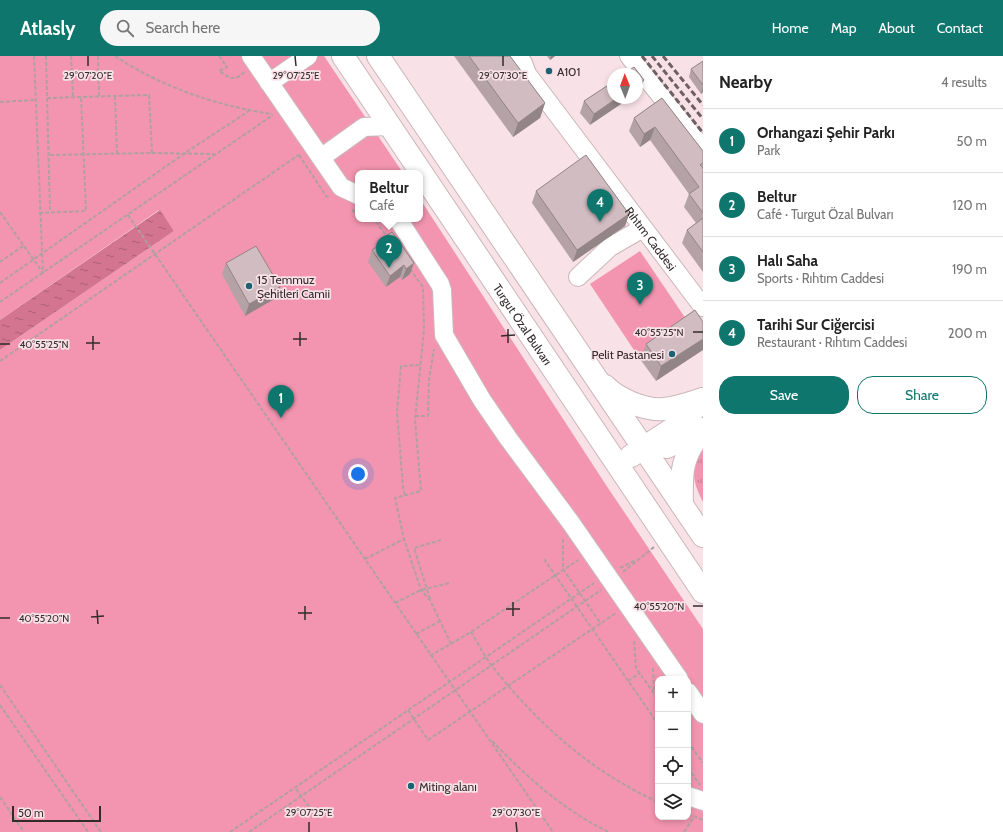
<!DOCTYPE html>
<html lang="en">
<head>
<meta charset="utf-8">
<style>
	:root { --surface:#fff; --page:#f6f6f6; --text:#222; --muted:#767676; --line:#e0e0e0; --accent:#0f766e }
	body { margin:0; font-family:Cabin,sans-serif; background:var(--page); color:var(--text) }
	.controls { position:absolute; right:12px; bottom:12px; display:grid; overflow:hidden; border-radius:8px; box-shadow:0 2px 6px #0003 }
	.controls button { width:36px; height:36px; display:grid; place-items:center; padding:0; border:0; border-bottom:1px solid var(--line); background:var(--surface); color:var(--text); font:20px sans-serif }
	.compass { position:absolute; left:607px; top:12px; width:36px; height:36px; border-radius:50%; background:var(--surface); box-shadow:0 2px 6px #0003; rotate:359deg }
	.scale { position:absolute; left:12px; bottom:10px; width:89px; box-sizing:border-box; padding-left:4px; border:2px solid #332a2c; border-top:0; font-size:11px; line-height:14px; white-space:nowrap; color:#332a2c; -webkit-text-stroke:3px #f8e2e8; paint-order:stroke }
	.you { position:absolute; left:358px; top:418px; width:14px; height:14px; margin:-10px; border:3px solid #fff; border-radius:50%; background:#1a73e8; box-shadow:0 0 0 6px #1a73e833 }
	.badge { display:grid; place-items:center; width:26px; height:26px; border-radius:50%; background:var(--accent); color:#fff; font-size:13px; font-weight:700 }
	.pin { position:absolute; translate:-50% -33px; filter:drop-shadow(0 1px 2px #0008) }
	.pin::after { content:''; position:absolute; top:21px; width:14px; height:12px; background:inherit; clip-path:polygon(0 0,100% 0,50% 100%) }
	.popup { position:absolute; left:355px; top:114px; width:68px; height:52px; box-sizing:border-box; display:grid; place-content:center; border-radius:8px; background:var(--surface); filter:drop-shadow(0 1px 3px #0005); font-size:13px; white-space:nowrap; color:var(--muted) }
	.popup b { font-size:15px; color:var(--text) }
	.popup::after { content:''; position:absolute; left:50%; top:100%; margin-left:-8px; border:8px solid transparent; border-top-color:var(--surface) }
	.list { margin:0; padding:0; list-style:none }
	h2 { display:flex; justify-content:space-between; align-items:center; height:52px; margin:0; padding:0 16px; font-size:17px }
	h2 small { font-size:13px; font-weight:400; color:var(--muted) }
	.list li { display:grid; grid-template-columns:26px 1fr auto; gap:12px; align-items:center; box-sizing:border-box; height:64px; padding:0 16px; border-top:1px solid var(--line) }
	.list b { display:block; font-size:15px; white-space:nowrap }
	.list p { margin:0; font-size:13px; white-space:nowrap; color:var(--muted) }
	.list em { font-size:13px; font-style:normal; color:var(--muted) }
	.actions { display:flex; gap:8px; padding:12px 16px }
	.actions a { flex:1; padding:9px 0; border:1px solid var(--accent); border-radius:16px; text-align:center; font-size:14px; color:var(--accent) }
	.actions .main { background:var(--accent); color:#fff }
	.icon { flex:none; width:22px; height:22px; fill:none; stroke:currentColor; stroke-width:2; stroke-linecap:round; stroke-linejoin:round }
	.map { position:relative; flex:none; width:703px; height:776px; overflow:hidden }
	header { display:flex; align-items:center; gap:24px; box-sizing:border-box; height:56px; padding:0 20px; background:var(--accent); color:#fff }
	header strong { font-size:19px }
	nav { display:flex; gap:22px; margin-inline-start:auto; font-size:14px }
	.search { width:280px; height:36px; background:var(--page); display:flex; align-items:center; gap:10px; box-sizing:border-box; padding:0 14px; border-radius:22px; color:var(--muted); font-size:15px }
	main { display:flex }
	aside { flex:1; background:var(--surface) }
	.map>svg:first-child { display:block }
	.grass { fill:url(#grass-tufts) }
	.park { fill:#f395b0; fill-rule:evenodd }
	.water { fill:url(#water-ripples) }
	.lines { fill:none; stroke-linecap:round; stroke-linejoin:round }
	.minor-casing { stroke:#cbb6bb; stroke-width:20 }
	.highway-casing { stroke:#cbb6bb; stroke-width:24 }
	.path { stroke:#b09fa3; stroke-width:2; stroke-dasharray:4 2; stroke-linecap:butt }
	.minor { stroke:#fff; stroke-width:18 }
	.highway { stroke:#fff; stroke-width:22 }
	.rail { stroke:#6d6063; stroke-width:3; stroke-dasharray:6 3; stroke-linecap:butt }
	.wall { fill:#b4a2a6 }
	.shaded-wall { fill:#928487 }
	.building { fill:#d1bcc1; stroke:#928487 }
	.ticks { fill:none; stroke:#332a2c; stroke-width:1.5 }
	.poi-dot { fill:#1b6272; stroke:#f8e2e8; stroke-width:1.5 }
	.labels { text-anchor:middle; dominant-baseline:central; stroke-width:3.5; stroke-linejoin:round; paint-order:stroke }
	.poi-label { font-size:12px; fill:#332a2c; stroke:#f8e2e8; text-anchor:start }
	.street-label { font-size:12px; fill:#332a2c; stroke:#f8e2e8 }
	.ticks-label { font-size:10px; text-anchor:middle; fill:#332a2c; stroke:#f8e2e8; stroke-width:3.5; stroke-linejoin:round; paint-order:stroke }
</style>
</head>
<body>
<header>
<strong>Atlasly</strong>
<div class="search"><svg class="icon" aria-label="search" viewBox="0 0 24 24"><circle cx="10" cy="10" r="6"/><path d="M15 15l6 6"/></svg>Search here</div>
<nav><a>Home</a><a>Map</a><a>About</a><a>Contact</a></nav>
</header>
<main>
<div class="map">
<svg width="703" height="776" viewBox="0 0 703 776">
	<defs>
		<pattern id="grass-tufts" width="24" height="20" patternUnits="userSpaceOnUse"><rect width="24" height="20" fill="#f395b0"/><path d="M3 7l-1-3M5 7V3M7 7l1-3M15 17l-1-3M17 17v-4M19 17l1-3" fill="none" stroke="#c57a8f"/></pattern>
		<pattern id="water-ripples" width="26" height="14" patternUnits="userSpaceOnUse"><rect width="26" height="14" fill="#d37491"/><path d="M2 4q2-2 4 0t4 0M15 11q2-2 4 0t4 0" fill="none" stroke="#ac5f77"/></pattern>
	</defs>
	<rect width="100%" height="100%" fill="#f8e2e8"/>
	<path class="grass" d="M703,392v54c-10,-19 -14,-35 0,-54z"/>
	<g class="park">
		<path d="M0,0h324l79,117h-45v46h62v-20l186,286 97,144v203h-703v-482l174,-119 -15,-21 -159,110zM658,623h30v138h-30z"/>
		<polygon points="640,195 690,269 640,303 590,228"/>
	</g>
	<polygon class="water" points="160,154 174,175 0,294 0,264"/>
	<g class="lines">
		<g class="minor-casing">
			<g id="minor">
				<polyline points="251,0 341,131 358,139"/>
				<polyline points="510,0 527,18 523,7 517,0"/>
				<polyline points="629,0 703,93"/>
				<path id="s1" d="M527,18l176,233"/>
				<polyline points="269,27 308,0"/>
				<polyline points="322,101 364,71 390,70"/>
				<polyline points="398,163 440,228 442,234 444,279 482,344 508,382 571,467 679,623"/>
				<polyline points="578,221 610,191 643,172"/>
				<polyline points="688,636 703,658"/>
				<polyline points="688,740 703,745"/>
			</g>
		</g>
		<g class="highway-casing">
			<g id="highway">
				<path id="s2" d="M343,0l360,536"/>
				<polyline points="378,0 703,480"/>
				<path d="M605,330c12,13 41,25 59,23 13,-1 26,-6 39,-10"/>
				<polyline points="667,391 703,373"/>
				<polyline points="631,400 683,366 703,343"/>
				<path d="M682,449c-1,-33 -1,-47 20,-75"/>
			</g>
		</g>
		<g class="path">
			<polyline points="46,0 50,156"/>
			<polyline points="71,0 73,41"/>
			<polyline points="98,0 99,41"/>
			<path d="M115,0c46,31 103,50 157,58"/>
			<polyline points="219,0 227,11 219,15 230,22 236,22 245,16"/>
			<polyline points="115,40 117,98"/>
			<polyline points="47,42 149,39 152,97 49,99"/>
			<polyline points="0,46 36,44"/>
			<polyline points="152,97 214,98"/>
			<polyline points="299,99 326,140 330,142"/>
			<polyline points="352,154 358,157"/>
			<polyline points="0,156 43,217 34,0"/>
			<polyline points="39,157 86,155 81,41"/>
			<polyline points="128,159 553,776"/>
			<polyline points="370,163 376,166 388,182"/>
			<polyline points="0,206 23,190"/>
			<polyline points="410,213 423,231 424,273 415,364 421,435 395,442 404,483 421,534 430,544 451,588"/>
			<polyline points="0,227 185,97 249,55"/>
			<polyline points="0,246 273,59"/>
			<polyline points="0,305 300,98"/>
			<polyline points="415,360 428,360 429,324 434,293"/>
			<polyline points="405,439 403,431 397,356 401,310 420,309"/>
			<polyline points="563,483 563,513 601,568"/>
			<polyline points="365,503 404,483"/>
			<polyline points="544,503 658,668"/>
			<polyline points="620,512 636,504"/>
			<polyline points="623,516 654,491"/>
			<polyline points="430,543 414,492 441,484"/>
			<polyline points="395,547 421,534 449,527"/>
			<path d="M471,576c7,11 13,24 21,34 46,58 98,105 166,136"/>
			<polyline points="416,578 440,565"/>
			<polyline points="634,585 636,612 658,643"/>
			<polyline points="430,600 471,576 578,504"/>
			<polyline points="653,612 654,636"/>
			<polyline points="628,625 640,617"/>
			<polyline points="0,629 101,776"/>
			<polyline points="0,649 88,776"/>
			<polyline points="408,654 428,684 616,557"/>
			<path d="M492,685c34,35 72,70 117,91"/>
			<polyline points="688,686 703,707"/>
			<polyline points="688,712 700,729"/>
			<polyline points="296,733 318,763"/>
			<polyline points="0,741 24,776"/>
			<polyline points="688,758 703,764"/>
			<polyline points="230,776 594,527"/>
			<polyline points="249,776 601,534"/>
			<polyline points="684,776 694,761"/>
		</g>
		<use href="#minor" class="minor"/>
		<use href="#highway" class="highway"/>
		<g class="rail">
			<polyline points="642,0 703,77"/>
			<polyline points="652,0 703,63"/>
			<polyline points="663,0 703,49"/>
		</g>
	</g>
	<g class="wall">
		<polygon points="454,0 510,0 545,47 540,62 513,81"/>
		<polygon points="547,0 555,0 550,4"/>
		<polygon points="703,5 703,36 701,38 689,21 691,13"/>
		<polygon points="613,26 590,69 580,57 584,45"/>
		<polygon points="662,42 703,95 703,216 682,187 687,174 696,167 684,151 689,138 650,84 640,91 629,75 634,62"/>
		<polygon points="536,135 629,158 625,170 573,206 532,147"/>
		<polygon points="392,176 410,218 402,224 400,221 386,231 368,206 372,194 381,188 383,182"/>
		<polygon points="226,207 276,242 245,260 222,218"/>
		<polygon points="695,254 656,325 640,303 646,288"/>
	</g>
	<g class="shaded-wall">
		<polygon points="551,0 555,0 550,4"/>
		<polygon points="644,24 640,35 637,37 637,29"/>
		<polygon points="703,31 703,36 701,38"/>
		<polygon points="617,42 630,42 590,69 594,58"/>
		<polygon points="545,47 540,62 513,81 518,67"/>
		<polygon points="655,71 650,84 640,91 644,78"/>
		<polygon points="629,158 625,170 573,206 577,194"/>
		<polygon points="414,207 410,218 402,224 406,213"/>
		<polygon points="404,209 400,221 386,231 390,220"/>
		<polygon points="280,231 276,242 245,260 249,248"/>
		<polygon points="703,283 703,294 656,325 661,310"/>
	</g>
	<g class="building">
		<polygon points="469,0 510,0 545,47 518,67"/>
		<polygon points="703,5 703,29 691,13"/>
		<polygon points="634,11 644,24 637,29 637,18 624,18"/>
		<polygon points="613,26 613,42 617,42 594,58 584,45"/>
		<polygon points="662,42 703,95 703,107 700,109 703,112 703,157 689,138 699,131 655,71 644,78 634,62"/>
		<polygon points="586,99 629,158 577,194 536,135"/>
		<polygon points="703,162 703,196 687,174"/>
		<polygon points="392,176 414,207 406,213 404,209 390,220 372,194 386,185 383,182"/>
		<polygon points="256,190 280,231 249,248 226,207"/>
		<polygon points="695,254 703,266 703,283 661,310 646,288"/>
	</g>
	<path class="ticks" d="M88,0v10M295,0l1,10M503,0v10M508,273v14M300,276v14M693,276h10M93,280v14M501,280l14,-1M293,283h14M86,287h14M0,288h10M513,546v14M305,550v14M693,550h10M506,553h14M97,554l1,14M298,557h14M91,561l13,-1M0,562h10M309,766v10M516,766l1,10"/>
	<g class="poi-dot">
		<circle cx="549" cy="15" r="4"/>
		<circle cx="249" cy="230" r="4"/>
		<circle cx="672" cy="298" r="4"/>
		<circle cx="411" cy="730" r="4"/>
	</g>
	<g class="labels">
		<g class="poi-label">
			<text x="557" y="15">A101</text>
			<text x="257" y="223">15 Temmuz<tspan x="257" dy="14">Şehitleri Camii</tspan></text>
			<text x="664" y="298" text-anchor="end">Pelit Pastanesi</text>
			<text x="419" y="730">Miting alanı</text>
		</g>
		<g class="street-label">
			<text stroke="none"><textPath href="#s1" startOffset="206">Rıhtım Caddesi</textPath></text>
			<text stroke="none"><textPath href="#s2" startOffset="323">Turgut Özal Bulvarı</textPath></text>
		</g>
	</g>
	<g class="ticks-label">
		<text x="88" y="23">29°07'20"E</text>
		<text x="296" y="23">29°07'25"E</text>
		<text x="503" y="23">29°07'30"E</text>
		<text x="659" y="280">40°55'25"N</text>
		<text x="44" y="292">40°55'25"N</text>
		<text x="659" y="554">40°55'20"N</text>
		<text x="44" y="566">40°55'20"N</text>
		<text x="309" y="760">29°07'25"E</text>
		<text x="516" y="760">29°07'30"E</text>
	</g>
</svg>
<div class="controls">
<button>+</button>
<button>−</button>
<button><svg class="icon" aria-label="locate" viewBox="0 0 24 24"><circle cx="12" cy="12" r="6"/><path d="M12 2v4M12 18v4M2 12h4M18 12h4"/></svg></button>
<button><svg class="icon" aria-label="layers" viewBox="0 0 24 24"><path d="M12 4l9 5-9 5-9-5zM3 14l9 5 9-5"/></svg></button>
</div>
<svg class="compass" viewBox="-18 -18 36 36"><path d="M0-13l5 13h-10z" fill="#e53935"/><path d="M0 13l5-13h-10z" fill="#767676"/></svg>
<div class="scale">50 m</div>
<div class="you"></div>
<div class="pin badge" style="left:281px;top:362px">1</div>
<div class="pin badge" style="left:389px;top:212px">2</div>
<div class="popup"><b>Beltur</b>Café</div>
<div class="pin badge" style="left:640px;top:249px">3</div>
<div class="pin badge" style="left:600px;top:166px">4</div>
</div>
<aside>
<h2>Nearby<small>4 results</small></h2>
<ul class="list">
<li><span class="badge">1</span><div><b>Orhangazi Şehir Parkı</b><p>Park</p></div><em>50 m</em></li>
<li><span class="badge">2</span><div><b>Beltur</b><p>Café · Turgut Özal Bulvarı</p></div><em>120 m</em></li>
<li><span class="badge">3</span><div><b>Halı Saha</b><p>Sports · Rıhtım Caddesi</p></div><em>190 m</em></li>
<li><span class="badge">4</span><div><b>Tarihi Sur Ciğercisi</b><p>Restaurant · Rıhtım Caddesi</p></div><em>200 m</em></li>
</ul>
<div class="actions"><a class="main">Save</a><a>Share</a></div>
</aside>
</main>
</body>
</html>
